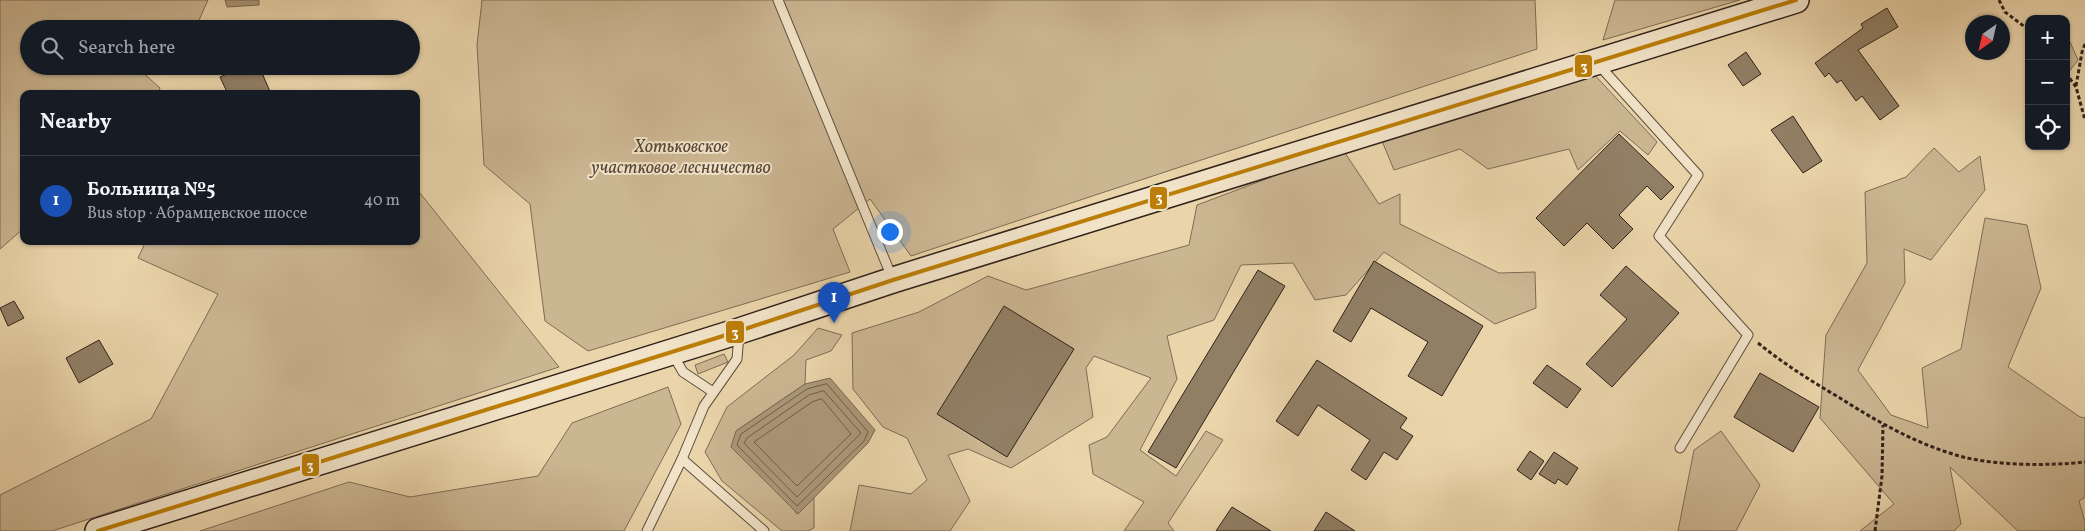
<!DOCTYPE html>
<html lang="en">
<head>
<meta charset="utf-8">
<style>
	:root { --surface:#171b24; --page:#242831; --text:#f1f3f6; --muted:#9ea1a6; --line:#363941; --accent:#c59692 }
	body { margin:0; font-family:Vollkorn,serif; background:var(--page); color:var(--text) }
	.controls { position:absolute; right:15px; top:15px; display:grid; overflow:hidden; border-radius:10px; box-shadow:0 1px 4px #0004 }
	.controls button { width:45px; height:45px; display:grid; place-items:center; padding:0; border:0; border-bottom:1px solid var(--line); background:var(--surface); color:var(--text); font:25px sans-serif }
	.compass { position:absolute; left:1965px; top:15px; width:45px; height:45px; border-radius:50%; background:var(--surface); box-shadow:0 1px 4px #0004; rotate:214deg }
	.you { position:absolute; left:889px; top:231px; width:18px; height:18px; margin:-12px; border:4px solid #fff; border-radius:50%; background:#1a73e8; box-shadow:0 0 0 8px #1a73e833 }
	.badge { display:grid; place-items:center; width:32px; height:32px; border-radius:50%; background:var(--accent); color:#fff; font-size:16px; font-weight:700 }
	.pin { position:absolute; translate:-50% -41px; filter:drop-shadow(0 1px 2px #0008) }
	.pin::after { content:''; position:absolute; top:26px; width:18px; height:15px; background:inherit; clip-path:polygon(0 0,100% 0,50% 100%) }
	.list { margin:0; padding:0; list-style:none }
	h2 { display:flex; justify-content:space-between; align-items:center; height:65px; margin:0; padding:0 20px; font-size:21px }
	h2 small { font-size:16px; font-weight:400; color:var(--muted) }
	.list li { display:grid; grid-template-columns:32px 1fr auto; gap:15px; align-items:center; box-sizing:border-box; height:90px; padding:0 20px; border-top:1px solid var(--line) }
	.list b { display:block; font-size:19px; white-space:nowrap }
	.list p { margin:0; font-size:16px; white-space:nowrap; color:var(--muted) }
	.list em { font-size:16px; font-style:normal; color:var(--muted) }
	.icon { flex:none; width:28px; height:28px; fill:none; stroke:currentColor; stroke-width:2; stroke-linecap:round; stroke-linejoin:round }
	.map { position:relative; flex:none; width:2085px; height:531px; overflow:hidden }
	.search { position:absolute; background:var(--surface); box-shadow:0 1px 4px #0004; left:20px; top:20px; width:400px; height:55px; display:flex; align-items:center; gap:12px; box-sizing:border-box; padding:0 18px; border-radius:28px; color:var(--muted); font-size:19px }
	.panel { position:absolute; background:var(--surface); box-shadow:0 1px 4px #0004; left:20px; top:90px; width:400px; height:155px; border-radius:10px }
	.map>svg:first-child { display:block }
	.green { fill:#cbb692; stroke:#7e6c56 }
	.water { fill:#ab9779; stroke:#7a6853 }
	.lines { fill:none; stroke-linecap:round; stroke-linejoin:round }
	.shore { stroke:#6e5c4a; stroke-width:1 }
	.building { fill:#917f65; stroke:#31221a }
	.lane-casing { stroke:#5f4e3e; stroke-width:11 }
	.secondary-casing { stroke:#31221a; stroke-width:28 }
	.path { stroke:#31221a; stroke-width:3; stroke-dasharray:4 2.5; stroke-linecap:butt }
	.lane { stroke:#f1e3c8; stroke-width:9 }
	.secondary { stroke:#f1e3c8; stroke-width:25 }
	.bus-1-casing { stroke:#f1e3c8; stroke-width:8 }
	.bus-1 { stroke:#bc7e08; stroke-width:4 }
	.labels { text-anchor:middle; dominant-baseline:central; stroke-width:4; stroke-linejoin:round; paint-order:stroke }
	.park-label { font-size:18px; font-style:italic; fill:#584738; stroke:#f1e3c8 }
	.line-badge { stroke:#f1e3c8; stroke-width:2 }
	.badge-label { font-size:14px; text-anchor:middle; font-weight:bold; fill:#fff }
</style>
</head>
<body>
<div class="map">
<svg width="2085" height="531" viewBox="0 0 2085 531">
	<rect width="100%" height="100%" fill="#ead4aa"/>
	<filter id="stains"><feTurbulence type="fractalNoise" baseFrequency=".004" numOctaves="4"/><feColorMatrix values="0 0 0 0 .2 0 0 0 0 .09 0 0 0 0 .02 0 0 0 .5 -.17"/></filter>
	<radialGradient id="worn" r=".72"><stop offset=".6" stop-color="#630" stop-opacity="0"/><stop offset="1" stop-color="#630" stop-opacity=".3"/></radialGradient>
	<g class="green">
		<polygon points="0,0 208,0 195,29 29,29 29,66 144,66 140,70 160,88 158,94 24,94 24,228 0,249"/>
		<polygon points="482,0 1535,0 1537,49 911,256 870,199 833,229 850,272 588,351 545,321 530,204 484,165 477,45"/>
		<polygon points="1615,0 1740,0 1603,40"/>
		<polygon points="2066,33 2078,60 2068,73 2066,71"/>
		<polygon points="1590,70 1657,142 1648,155 1620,131 1578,170 1569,149 1488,169 1460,149 1394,170 1382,141"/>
		<polygon points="1934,148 1959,172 1980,156 1985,190 1931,260 1904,249 1905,283 1858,370 1891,415 1928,428 1922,368 1961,349 1985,218 2027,225 2041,288 2008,367 2080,417 2085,418 2085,497 2079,501 2085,522 2085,531 2018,531 1950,467 1961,524 1954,531 1860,531 1894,504 1820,418 1826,335 1867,263 1865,192 1906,177"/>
		<polygon points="1343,150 1379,204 1400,194 1400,224 1499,273 1535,272 1536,308 1495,324 1384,252 1346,295 1315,300 1293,263 1241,265 1214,320 1167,336 1177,379 1140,450 1176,476 1206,431 1223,440 1168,523 1174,531 1124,531 1144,502 1093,474 1089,445 1107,437 1151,378 1094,356 1086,368 1093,417 1011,468 968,449 948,455 970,501 950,531 850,531 859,485 911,494 927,480 907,438 883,427 853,389 852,333 919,312 988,276 1026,290 1189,245 1197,205"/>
		<polygon points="416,188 559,367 52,531 0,531 0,495 151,419 218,294 138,258 146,241 416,241"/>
		<polygon points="818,328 842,335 831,351 806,360 805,384 736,431 797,514 814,498 814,528 808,531 782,531 722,481 705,452 727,407 794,355"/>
		<polygon points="724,354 728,362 698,374 695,365"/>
		<polygon points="668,387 681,424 624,531 200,531 349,482 410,497 538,476 572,423"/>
		<polygon points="1721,431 1760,485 1736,531 1678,531 1694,450"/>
	</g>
	<g class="water">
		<polygon points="225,0 259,0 259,5 227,7"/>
		<polygon points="830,378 875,430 868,443 798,514 731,447 736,431 805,384"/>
	</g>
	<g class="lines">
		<g class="shore">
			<polygon points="827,384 868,432 864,441 797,506 737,445 741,434 807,389"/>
			<polygon points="824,391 861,433 797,497 744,443 747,438 809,395"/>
			<polygon points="822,399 851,434 797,486 754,442 812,402"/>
		</g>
	</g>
	<g class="building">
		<polygon points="1887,8 1898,27 1858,50 1899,106 1880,120 1862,96 1856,101 1841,80 1837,83 1829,73 1825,77 1815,63 1863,28 1861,24"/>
		<polygon points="1746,52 1761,74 1743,86 1728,65"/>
		<polygon points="229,66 259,66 271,94 228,94 220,77 232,72"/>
		<polygon points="1793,116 1822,161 1803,173 1771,130"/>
		<polygon points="1619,134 1674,187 1661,200 1647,186 1619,215 1633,229 1613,249 1587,223 1564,246 1536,218"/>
		<polygon points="1374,261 1483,326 1442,396 1408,376 1428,342 1371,308 1351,342 1333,331"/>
		<polygon points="1626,266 1679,313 1612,387 1586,364 1627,319 1600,295"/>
		<polygon points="1258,270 1285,286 1176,468 1148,452"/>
		<polygon points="14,301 24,318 8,326 0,308"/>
		<polygon points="1004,306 1074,349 1007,457 937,414"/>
		<polygon points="99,340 113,364 79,383 66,358"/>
		<polygon points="1317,360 1407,418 1400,428 1413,436 1397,460 1384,452 1366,480 1351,470 1370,440 1318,405 1298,436 1276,421"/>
		<polygon points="1547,365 1581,389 1567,408 1533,383"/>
		<polygon points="1760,373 1819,407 1793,452 1734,417"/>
		<polygon points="1530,451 1544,461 1531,480 1517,470"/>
		<polygon points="1554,452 1578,468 1567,485 1558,479 1555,484 1539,474"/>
		<polygon points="1232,507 1271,531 1216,531"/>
		<polygon points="1326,512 1355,531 1314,531"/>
	</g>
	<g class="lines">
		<g class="lane-casing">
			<g id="lane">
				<polyline points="778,0 893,280"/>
				<polyline points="1598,64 1698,175 1659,236 1748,335 1680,448"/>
				<polyline points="672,353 683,372 713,392"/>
				<polyline points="682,459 764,531"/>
				<polyline points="647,531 682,459 704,406 737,359 739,334"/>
			</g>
		</g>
		<g class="secondary-casing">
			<polyline id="secondary" points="98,531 739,331 893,280 1796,0"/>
		</g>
		<g class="path">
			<polyline points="1999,0 2005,12 2029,30"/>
			<polyline points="2066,73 2076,87 2085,120"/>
			<polyline points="2076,86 2082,52 2085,44"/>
			<path d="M1758,343c26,21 53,38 82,55 36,23 75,45 116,57 36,11 92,11 129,7"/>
			<polyline points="1875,531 1882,476 1883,425"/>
		</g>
		<use href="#lane" class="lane"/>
		<use href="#secondary" class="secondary"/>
		<g class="bus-1-casing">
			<polyline id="bus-1" points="98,531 739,331 893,280 1796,0"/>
		</g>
		<use href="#bus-1" class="bus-1"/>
	</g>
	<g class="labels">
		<g class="park-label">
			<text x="681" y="147">Хотьковское<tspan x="681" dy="21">участковое лесничество</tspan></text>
		</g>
	</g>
	<g class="line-badge">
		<rect x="1574" y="54" width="19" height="24" rx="5" fill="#bc7e08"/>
		<rect x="1149" y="186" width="19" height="24" rx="5" fill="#bc7e08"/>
		<rect x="725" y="320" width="20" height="24" rx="5" fill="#bc7e08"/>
		<rect x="301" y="453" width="19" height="24" rx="5" fill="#bc7e08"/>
	</g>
	<g class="badge-label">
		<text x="1584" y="71">3</text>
		<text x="1159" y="202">3</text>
		<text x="735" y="337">3</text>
		<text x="310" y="470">3</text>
	</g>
	<rect width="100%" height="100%" filter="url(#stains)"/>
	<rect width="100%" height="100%" fill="url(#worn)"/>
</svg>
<div class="controls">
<button>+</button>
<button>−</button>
<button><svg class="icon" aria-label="locate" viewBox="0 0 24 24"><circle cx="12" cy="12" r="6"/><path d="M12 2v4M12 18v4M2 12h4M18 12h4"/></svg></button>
</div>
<svg class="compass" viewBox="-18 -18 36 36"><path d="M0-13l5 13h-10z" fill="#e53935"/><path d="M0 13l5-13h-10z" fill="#9ea1a6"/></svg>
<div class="you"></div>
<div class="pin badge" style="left:834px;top:323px;background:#1a4fb4">1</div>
<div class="search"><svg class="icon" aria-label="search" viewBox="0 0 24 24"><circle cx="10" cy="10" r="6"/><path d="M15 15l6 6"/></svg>Search here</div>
<section class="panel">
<h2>Nearby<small></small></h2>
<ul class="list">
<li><span class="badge" style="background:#1a4fb4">1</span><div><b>Больница №5</b><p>Bus stop · Абрамцевское шоссе</p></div><em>40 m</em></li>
</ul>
</section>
</div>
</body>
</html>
